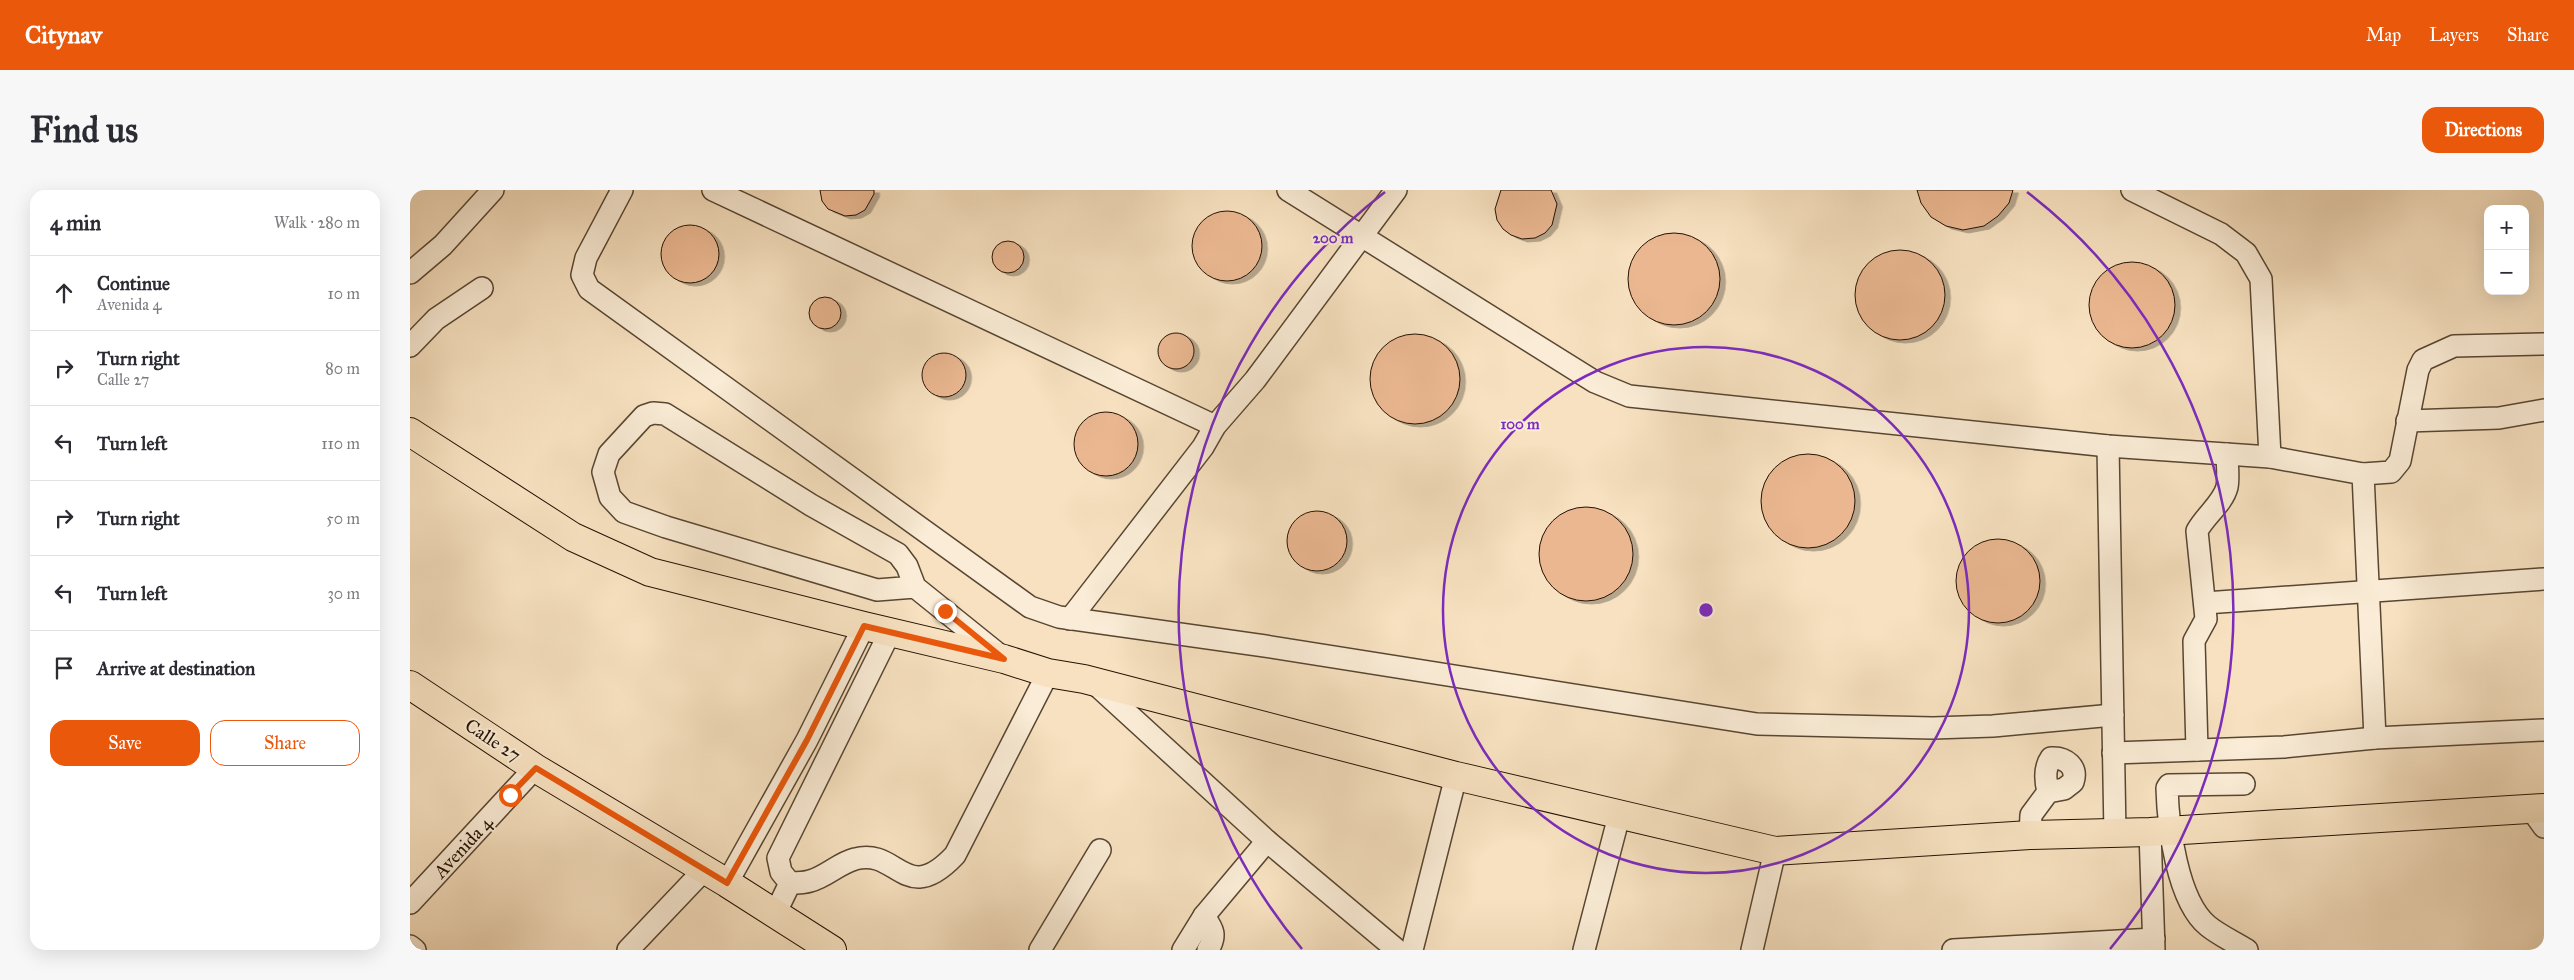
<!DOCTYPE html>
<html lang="en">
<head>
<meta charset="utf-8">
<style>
	:root { --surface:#fff; --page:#f7f7f7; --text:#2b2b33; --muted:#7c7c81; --line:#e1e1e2; --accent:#ea580c }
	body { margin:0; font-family:"IM FELL Great Primer",serif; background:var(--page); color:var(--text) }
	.controls { position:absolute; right:15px; top:15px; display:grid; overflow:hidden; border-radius:10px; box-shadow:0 5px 20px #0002 }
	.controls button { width:45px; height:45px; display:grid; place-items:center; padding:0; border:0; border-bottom:1px solid var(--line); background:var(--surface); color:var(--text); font:25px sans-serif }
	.stop { position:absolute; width:15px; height:15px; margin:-11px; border:4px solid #ea580c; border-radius:50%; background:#fff }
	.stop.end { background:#ea580c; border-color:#fff; box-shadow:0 1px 5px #0008 }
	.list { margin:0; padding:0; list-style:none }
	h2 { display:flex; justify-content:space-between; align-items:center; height:65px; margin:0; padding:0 20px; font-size:21px }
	h2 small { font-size:16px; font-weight:400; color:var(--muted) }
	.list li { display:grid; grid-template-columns:32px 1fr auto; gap:15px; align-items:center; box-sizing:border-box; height:75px; padding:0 20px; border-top:1px solid var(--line) }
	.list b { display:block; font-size:19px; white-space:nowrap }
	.list p { margin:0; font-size:16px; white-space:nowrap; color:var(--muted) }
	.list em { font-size:16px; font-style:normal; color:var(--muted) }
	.actions { display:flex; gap:10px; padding:15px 20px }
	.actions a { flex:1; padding:11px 0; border:1px solid var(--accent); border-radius:15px; text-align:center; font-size:18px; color:var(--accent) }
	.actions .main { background:var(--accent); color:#fff }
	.icon { flex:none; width:28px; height:28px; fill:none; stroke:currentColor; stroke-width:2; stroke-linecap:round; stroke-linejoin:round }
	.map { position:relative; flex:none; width:2134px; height:760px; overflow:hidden; border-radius:15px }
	header { display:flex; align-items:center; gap:30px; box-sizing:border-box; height:70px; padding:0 25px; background:var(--accent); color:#fff }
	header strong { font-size:24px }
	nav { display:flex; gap:28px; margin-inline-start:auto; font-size:18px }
	.intro { display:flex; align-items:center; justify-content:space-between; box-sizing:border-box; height:120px; padding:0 30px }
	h1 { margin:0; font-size:35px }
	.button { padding:12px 22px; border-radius:15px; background:var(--accent); color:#fff; font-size:18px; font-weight:700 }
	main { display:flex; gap:30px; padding:0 30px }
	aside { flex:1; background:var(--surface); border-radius:15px; box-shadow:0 5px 20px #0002 }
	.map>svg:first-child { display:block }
	.building { fill:#eab790; stroke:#231203; filter:url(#shadow) }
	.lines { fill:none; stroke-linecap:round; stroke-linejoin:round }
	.minor-casing { stroke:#584632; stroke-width:24 }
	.major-casing { stroke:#231203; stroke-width:30 }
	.minor { stroke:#faecd6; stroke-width:21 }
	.major { stroke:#f7e1c0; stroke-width:28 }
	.route { stroke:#ea580c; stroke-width:6 }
	.ring { fill:none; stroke:#7b2cbf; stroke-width:2.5 }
	.labels { text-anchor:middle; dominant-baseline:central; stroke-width:4; stroke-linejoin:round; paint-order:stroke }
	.street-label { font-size:19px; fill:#231203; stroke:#faecd6 }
	.centre { fill:#7b2cbf; stroke:#faecd6; stroke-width:2.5 }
	.ring-label { font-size:15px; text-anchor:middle; font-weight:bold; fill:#7b2cbf; stroke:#faecd6; stroke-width:4; stroke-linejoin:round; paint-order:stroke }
</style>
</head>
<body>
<header>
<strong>Citynav</strong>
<nav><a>Map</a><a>Layers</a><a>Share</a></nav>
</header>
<div class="intro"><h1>Find us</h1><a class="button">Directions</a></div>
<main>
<aside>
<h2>4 min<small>Walk · 280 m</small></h2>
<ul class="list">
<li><svg class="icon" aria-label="ahead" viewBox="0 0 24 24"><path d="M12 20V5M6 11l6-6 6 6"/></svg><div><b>Continue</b><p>Avenida 4</p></div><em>10 m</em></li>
<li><svg class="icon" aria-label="right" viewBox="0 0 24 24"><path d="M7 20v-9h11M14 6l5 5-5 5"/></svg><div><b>Turn right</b><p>Calle 27</p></div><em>80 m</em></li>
<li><svg class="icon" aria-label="left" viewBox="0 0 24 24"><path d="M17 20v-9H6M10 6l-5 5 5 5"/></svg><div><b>Turn left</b></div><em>110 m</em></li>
<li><svg class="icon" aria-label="right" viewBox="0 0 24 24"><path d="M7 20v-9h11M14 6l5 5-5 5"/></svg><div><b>Turn right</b></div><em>50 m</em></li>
<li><svg class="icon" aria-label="left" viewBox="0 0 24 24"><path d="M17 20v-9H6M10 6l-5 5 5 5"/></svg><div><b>Turn left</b></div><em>30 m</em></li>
<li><svg class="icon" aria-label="arrive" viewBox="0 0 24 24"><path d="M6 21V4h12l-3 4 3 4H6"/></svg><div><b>Arrive at destination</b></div></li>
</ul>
<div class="actions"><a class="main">Save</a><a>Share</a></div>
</aside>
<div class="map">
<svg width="2134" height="760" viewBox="0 0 2134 760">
	<defs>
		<filter id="shadow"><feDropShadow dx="5.5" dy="3" stdDeviation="0" flood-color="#0004"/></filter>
	</defs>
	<rect width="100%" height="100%" fill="#f7e1c0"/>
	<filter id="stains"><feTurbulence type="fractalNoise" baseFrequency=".004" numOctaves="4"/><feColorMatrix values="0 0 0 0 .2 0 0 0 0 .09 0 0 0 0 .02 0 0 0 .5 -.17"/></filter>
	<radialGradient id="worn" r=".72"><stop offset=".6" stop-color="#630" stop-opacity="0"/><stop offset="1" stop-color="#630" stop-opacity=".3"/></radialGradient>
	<g class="building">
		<polygon points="410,0 464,0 464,4 455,20 446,25 435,26 418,19 412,11"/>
		<polygon points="1091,0 1141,0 1147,14 1142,35 1135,43 1125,48 1112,49 1101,45 1093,39 1087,30 1085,19"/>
		<polygon points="1507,0 1603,0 1599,13 1588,26 1574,36 1553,40 1536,36 1521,27 1511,13"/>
		<circle cx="817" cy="56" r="35"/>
		<circle cx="280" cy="64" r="29"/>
		<circle cx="1264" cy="89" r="46"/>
		<circle cx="598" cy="67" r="16"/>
		<circle cx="1490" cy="105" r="45"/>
		<circle cx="1722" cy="115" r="43"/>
		<circle cx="415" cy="123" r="16"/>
		<circle cx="766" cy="161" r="18"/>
		<circle cx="1005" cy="189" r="45"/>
		<circle cx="534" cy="185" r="22"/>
		<circle cx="696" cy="254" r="32"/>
		<circle cx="1398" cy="311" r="47"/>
		<circle cx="1176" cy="364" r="47"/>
		<circle cx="907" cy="351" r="30"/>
		<circle cx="1588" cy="391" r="42"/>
	</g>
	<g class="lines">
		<g class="minor-casing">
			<g id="minor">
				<polyline points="212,0 176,68 172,85 179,99 620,417 649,427 855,456 1347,534 1523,538 1583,536 1703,525"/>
				<polyline points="303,0 805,236"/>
				<polyline points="878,0 1185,192 1219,206 1698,256 1860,267 1953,284 1965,548"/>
				<polyline points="1722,0 1811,44 1836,63 1851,89 1860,267"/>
				<polyline points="0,83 33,55 83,0"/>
				<polyline points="0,156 26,129 72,98"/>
				<polyline points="1997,231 2089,228 2134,220"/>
				<polyline points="1698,256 1705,644"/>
				<polyline points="1953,284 1981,282 1990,271 2008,180 2013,170 2044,156 2134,154"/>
				<polyline points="505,397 467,400 256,337 214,322 200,307 193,282 199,264 234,226 243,223 255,224 401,315 488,364 497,376 505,397 592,467"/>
				<polyline points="1795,413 2134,389"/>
				<polyline points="660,429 793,257 805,236 845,190 986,0"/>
				<polyline points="682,491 857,651 987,760"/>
				<path d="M1787,560l-3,-109 12,-22 -9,-88c8,-15 26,-28 30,-44 2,-10 0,-23 0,-33"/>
				<polyline points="1703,563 1874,557 1965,548 2134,540"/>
				<path d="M1834,594l-75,1 -2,3c1,37 10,113 41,138 11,9 26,16 39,24"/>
				<polyline points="2121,619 2134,637"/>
				<polyline points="1740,642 1744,760"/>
				<path d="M1620,645l1,-20 17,-23 16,-3 9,-7c5,-15 -7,-25 -22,-24 -7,10 -6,22 -3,34"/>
				<polyline points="317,693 397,550 454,436"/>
				<path d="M380,693c6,0 14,0 20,-2 16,-4 29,-18 45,-22 43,-12 50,49 100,-4l93,-182"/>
				<polyline points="0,713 125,578"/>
				<polyline points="365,724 380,693 371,682 368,668 480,442"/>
				<path d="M794,726c9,13 13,19 4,34"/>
				<polyline points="0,756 5,760"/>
				<polyline points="218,760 294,680"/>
				<polyline points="630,760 690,660"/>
				<polyline points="773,760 794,726 857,651"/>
				<polyline points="1002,760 1046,586"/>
				<polyline points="1174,760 1209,626"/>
				<polyline points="1342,760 1365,661"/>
				<polyline points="1543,760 1744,749"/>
			</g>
		</g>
		<g class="major-casing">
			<g id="major">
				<polyline points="0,242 163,347 240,382 454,436 594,469 638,483 674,489 1046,586 1365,661 1620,645 1740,642 2134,618"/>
				<polyline points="0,495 125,578 317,693 422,760"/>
			</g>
		</g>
		<use href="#minor" class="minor"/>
		<use href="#major" class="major"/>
	</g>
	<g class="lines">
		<polyline class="route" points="100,605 126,578 317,693 397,550 454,436 594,469 535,421"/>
	</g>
	<g class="ring">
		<circle cx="1296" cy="420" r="263"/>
		<path d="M892 759A527 527 0 0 1 975 2M1617 2A527 527 0 0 1 1700 759"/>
	</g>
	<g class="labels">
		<g class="street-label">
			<text transform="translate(83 550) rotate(33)">Calle 27</text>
			<text transform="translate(53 657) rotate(-47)">Avenida 4</text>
		</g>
	</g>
	<circle cx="1296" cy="420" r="8" class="centre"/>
	<g class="ring-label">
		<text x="923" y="53">200 m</text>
		<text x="1110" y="239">100 m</text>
	</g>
	<rect width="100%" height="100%" filter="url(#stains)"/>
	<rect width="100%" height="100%" fill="url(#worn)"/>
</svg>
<div class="controls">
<button>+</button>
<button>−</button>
</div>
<div class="stop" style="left:100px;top:605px"></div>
<div class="stop end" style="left:535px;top:421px"></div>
</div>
</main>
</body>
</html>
